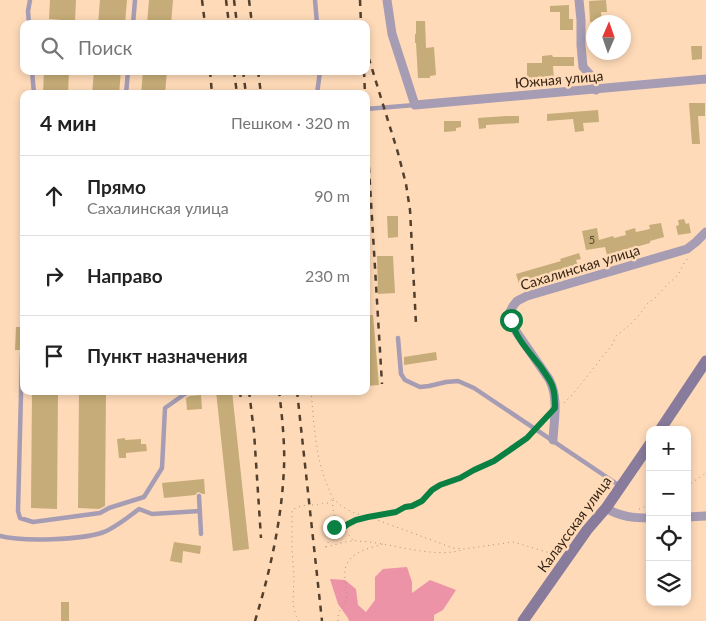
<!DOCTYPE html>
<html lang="ru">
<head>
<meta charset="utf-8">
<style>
	:root { --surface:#fff; --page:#f6f6f6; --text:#222; --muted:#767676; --line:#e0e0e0 }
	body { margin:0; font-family:Lato,sans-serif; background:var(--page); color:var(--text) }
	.controls { position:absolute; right:15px; bottom:15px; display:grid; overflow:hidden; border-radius:10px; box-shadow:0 2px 8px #0003 }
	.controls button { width:45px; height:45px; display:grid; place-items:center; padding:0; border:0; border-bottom:1px solid var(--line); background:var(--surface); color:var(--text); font:25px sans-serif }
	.compass { position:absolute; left:586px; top:15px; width:45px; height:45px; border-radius:50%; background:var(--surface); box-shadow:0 2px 8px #0003; rotate:2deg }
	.stop { position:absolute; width:15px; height:15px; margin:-11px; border:4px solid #0b8043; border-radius:50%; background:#fff }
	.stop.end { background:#0b8043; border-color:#fff; box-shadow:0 1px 5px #0008 }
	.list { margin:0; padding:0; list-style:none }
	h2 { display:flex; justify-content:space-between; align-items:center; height:65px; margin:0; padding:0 20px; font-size:21px }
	h2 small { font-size:16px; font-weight:400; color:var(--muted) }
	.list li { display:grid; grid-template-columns:32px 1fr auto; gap:15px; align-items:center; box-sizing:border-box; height:80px; padding:0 20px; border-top:1px solid var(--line) }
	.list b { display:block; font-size:19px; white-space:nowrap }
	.list p { margin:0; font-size:16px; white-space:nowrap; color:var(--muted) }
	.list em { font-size:16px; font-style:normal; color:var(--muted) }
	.icon { flex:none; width:28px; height:28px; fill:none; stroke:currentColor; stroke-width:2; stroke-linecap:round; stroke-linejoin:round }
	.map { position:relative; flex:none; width:706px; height:621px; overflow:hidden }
	.search { position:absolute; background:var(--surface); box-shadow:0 2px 8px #0003; left:20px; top:20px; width:350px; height:55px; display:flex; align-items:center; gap:12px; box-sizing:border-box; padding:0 18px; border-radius:10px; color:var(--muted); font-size:19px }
	.panel { position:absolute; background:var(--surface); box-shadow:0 2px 8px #0003; left:20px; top:90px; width:350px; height:305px; border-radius:10px }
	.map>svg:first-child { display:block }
	.forest { fill:#ec93a8 }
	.building { fill:#c5ac78 }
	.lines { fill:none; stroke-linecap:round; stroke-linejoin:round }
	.path { stroke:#b19479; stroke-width:1; stroke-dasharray:1 4; stroke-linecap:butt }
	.lane { stroke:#a69cb3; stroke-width:4.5 }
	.street { stroke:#a69cb3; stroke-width:9 }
	.secondary { stroke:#897b9b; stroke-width:11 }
	.rail { stroke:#523f2c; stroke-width:2.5; stroke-dasharray:6 6; stroke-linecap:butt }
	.route { stroke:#0b8043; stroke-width:6 }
	.labels { text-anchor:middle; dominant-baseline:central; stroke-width:5; stroke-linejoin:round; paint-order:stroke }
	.number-label { font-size:11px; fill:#59462d }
	.street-label { font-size:14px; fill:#352414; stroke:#fedab8 }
</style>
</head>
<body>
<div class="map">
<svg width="706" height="621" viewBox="0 0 706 621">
	<rect width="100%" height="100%" fill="#fedab8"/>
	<polygon class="forest" points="407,567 412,582 412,593 430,580 456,590 443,610 434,615 434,621 349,621 348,618 338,604 330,579 345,580 356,589 358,605 366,612 375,600 375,577 383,569"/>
	<g class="building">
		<polygon points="50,0 76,0 75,21 49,19"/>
		<polygon points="100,0 127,0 125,24 98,24"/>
		<polygon points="149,0 173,0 171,24 147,24"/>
		<polygon points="606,0 607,12 601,12 602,22 590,22 589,1"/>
		<polygon points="569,5 569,19 573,19 573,30 560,30 560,12 550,12 550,6"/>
		<polygon points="416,21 425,21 426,48 434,47 436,75 430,76 430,78 418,78 416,43 415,43 415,34 416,34"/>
		<polygon points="691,46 702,46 702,59 692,60"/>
		<polygon points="552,55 553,57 574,57 574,66 553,66 554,81 527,81 527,63 542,63 542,56"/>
		<polygon points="44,71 69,71 68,94 43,94"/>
		<polygon points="94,71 121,71 119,94 92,94"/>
		<polygon points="143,71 167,71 165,94 141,94"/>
		<polygon points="689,103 705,103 705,116 698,116 700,144 692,144"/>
		<polygon points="598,110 599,122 583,123 584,131 575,132 573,119 547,121 547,114"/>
		<polygon points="506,116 519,116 519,123 486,125 486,128 479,129 478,118"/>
		<polygon points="444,121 461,121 461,127 456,128 456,131 444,132"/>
		<polygon points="387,216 398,216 398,237 388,238"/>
		<polygon points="684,219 686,224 689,223 691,233 678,235 676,226 679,225 678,220"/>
		<polygon points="661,223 664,237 650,241 650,243 607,255 605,247 586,250 582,231 597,228 599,240 613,236 614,238 626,235 625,231 635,228 636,232 650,229 649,225"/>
		<polygon points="579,253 581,259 576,260 578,266 519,284 516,274 561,261 560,259"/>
		<polygon points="377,256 393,256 395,293 378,294"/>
		<polygon points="366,315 373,315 379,385 366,386"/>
		<polygon points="16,327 24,327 24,350 15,350"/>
		<polygon points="436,352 437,360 404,365 404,357"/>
		<polygon points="32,391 58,391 57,509 31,508"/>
		<polygon points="79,391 106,391 105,506 99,509 78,508"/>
		<polygon points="216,391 232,391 249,549 233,551"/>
		<polygon points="201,395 202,409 187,410 186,398 190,396"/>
		<polygon points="125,438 125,440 141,439 141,444 146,444 147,451 126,453 126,458 119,458 117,439"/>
		<polygon points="204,479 205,494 203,494 198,492 195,495 164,498 162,483"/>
		<polygon points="174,542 201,546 200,554 183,551 182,563 170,561"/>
		<rect x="61" y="602" width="8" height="19"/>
	</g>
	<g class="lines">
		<g class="path">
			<path d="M311,391c3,32 4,66 17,96 2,4 3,10 7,13 8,9 19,13 30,16"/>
			<polyline points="564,403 573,394 604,355 612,345 616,336 630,325 639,315 648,303 655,298 667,285 678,275 684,263 689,257"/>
			<polyline points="540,424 545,418"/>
			<polyline points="687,486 706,473"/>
			<path d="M333,500c-2,19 9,27 21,41"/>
			<polyline points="312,505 328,503 332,499"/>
			<polyline points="639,509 650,505"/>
			<polyline points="334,517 334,533"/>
			<polyline points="369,517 453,548 464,549 513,542 557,555"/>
			<path d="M325,547c3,-4 6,-9 9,-13 15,-17 38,-17 59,-22 7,-1 12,-4 18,-6 11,-3 17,-14 27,-20 7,-3 14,-5 21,-8 6,-2 11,-7 17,-9 19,-9 40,-19 55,-34"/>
			<path d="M326,547c10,-2 21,-7 31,-6 32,1 75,18 105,9"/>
			<polyline points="299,621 296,616 293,604 294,577 292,549 292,510 298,507 306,505"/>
			<path d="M338,621c-1,-9 5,-14 8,-22 2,-7 -1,-15 -1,-23 -2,-22 21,-27 38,-32"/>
		</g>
		<g class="lane">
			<polyline points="315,0 317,24"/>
			<polyline points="29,24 28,11 30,0"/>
			<polyline points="133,24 135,0"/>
			<polyline points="32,71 34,94"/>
			<polyline points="126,94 128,71"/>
			<polyline points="317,94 320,71"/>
			<polyline points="366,109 415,105"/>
			<polyline points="398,338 401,374 405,380 420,387 429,386 446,382 458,381 474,388 620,486"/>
			<polyline points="22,354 18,511 20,518 33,522 100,513 109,508 144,497 162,468 165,408 189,391"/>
			<polyline points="199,496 201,534"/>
			<path d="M0,536c23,6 81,4 104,-4 10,-4 26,-16 35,-23l13,5 48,-3"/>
		</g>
		<g class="street">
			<polyline points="387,0 392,34 415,105 706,79"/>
			<polyline points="579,0 581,20 581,45 583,67 594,79 596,90"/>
			<path d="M553,440c1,-21 6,-42 -4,-61l-36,-52 -3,-15 3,-6 4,-5 10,-5 160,-47 9,-7 10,-10"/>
			<path d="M606,508c14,9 28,10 44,10"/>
			<polyline points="687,517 706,516"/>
		</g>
		<g class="secondary">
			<polyline points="660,430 706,361"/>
			<polyline points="523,621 587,530 606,508 650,444"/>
		</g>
		<g class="rail">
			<polyline points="202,0 205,24"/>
			<polyline points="226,0 229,24"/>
			<polyline points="234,0 237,24"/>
			<polyline points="249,0 252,24"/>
			<polyline points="360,0 361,24"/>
			<polyline points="366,46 369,59 398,153 406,184 410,210 416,324"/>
			<polyline points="210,71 212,94"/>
			<polyline points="234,71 237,94"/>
			<polyline points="243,71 246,94"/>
			<polyline points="258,71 261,94"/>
			<polyline points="364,71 365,94"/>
			<polyline points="366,119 382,384"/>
			<polyline points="240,391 241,401"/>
			<polyline points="249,391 254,432 261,538"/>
			<polyline points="297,391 322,621"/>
			<path d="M255,621c15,-49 27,-102 29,-154 1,-23 -2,-52 -5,-76"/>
		</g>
	</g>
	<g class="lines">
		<path class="route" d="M334,527v7l14,-10 8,-4 12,-3 28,-5 9,-5 7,-1 10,-5 10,-11 8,-5 20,-7 14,-8 20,-9 33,-23 28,-30c0,-7 0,-14 -2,-20 -2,-8 -8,-14 -12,-21 -11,-14 -26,-30 -30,-47"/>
	</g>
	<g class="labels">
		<g class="number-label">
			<text x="592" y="239">5</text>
		</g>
		<g class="street-label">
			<text transform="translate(559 79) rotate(-5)">Южная улица</text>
			<text transform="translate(580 267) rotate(-17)">Сахалинская улица</text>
			<text transform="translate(574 524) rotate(-54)">Калаусская улица</text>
		</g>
	</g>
</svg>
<div class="controls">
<button>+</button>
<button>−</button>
<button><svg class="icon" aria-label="locate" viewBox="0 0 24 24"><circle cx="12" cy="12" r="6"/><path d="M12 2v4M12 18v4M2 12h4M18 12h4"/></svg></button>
<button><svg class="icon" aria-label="layers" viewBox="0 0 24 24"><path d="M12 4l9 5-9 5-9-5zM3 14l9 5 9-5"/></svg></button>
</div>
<svg class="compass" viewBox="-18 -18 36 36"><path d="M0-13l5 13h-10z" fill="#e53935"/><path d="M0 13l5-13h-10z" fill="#767676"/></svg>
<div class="stop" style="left:511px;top:320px"></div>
<div class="stop end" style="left:334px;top:527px"></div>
<div class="search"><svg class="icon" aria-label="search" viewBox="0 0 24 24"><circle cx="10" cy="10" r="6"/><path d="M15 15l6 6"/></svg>Поиск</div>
<section class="panel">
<h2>4 мин<small>Пешком · 320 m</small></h2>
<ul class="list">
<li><svg class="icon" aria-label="ahead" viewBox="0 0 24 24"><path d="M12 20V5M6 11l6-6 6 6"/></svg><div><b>Прямо</b><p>Сахалинская улица</p></div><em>90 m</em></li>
<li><svg class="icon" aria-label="right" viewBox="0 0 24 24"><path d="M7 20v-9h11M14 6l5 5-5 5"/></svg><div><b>Направо</b></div><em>230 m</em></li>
<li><svg class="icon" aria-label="arrive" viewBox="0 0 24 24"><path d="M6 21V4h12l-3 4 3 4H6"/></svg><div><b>Пункт назначения</b></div></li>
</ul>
</section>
</div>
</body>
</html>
